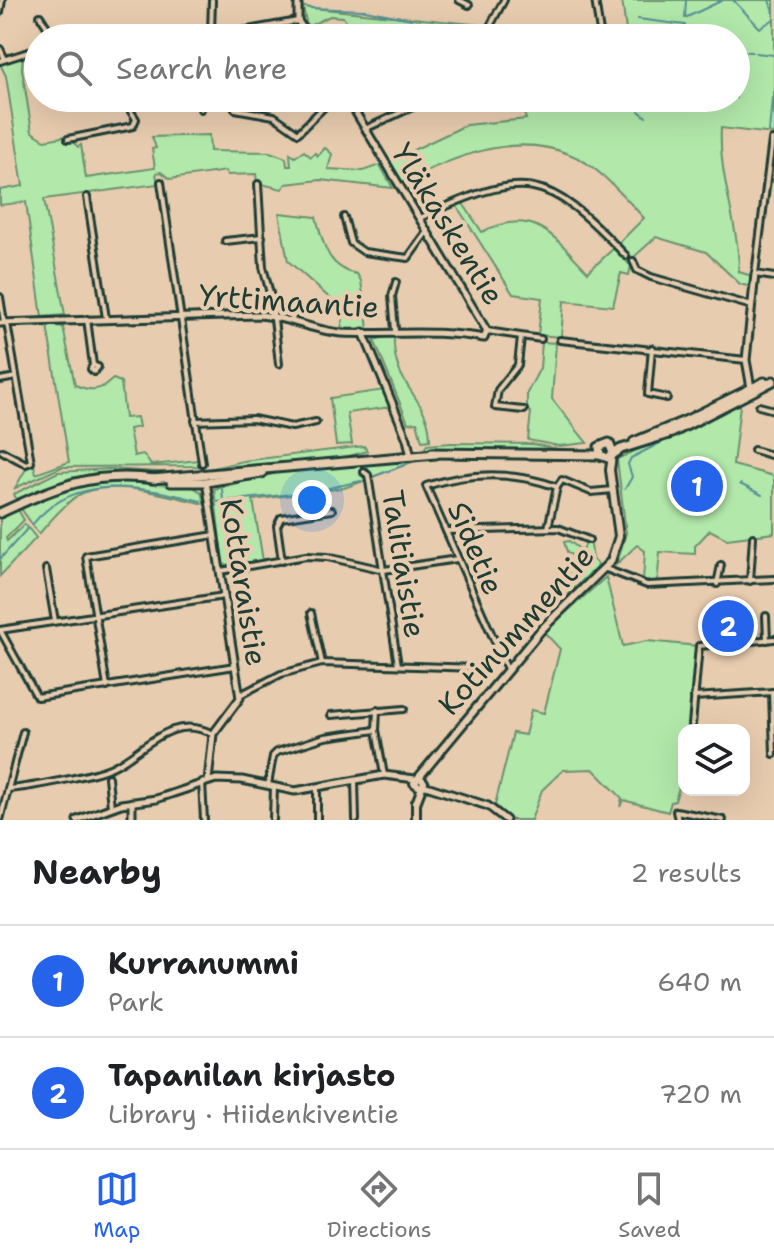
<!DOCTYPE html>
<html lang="en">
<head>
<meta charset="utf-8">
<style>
	:root { --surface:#fff; --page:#f6f6f6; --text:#202124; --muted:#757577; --line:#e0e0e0; --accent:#2563eb }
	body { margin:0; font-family:"Shantell Sans",sans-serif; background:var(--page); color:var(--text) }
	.controls { position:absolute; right:24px; bottom:24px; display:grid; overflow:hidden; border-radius:16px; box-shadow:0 8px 32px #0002 }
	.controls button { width:72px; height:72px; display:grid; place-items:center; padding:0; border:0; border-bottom:2px solid var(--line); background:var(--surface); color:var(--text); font:40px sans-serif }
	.you { position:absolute; left:312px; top:500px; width:28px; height:28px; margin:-20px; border:6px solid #fff; border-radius:50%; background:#1a73e8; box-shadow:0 0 0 12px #1a73e833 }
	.badge { display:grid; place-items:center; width:52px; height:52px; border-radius:50%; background:var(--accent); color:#fff; font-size:26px; font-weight:700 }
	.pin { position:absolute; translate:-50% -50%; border:4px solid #fff; box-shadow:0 2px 8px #0006 }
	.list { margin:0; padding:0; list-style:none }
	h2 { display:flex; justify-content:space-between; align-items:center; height:104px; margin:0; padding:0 32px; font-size:34px }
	h2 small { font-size:26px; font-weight:400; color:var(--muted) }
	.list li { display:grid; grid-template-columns:52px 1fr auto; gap:24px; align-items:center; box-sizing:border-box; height:112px; padding:0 32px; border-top:2px solid var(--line) }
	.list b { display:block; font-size:30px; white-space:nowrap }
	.list p { margin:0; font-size:26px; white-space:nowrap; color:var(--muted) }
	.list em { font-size:26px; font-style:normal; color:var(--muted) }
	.icon { flex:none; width:44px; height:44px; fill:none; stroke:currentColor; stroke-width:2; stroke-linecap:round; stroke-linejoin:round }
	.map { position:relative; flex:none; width:774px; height:820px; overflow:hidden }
	.search { position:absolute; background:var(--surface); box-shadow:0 8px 32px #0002; left:24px; right:24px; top:24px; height:88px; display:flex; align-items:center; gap:20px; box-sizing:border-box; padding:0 28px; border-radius:44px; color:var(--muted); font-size:30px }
	.sheet { height:328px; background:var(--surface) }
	nav { display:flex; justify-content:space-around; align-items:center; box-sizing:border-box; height:112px; border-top:2px solid var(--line); background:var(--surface); font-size:22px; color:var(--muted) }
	nav a { display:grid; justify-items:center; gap:4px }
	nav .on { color:var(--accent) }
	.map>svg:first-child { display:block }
	.green { fill:#b2e8aa; stroke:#68926f; stroke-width:2 }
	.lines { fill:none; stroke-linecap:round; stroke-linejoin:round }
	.stream { stroke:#549093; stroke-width:2 }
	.minor-casing { stroke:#1f3d34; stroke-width:10 }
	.tertiary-casing { stroke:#1f3d34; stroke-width:11 }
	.secondary-casing { stroke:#1f3d34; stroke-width:12 }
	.primary-casing { stroke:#1f3d34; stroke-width:13 }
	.minor { stroke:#e8ccaf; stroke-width:4 }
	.tertiary { stroke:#e8ccaf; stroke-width:5 }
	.secondary { stroke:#e8ccaf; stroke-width:6 }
	.primary { stroke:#e8ccaf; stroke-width:7 }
	.labels { text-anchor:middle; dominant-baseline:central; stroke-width:8; stroke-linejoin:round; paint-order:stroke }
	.street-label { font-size:30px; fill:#1f3d34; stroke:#e8ccaf }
</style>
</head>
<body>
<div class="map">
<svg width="774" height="820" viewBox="0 0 774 820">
	<rect width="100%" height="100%" fill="#e8ccaf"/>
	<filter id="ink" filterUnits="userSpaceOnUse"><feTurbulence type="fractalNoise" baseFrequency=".0125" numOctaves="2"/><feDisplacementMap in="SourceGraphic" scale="16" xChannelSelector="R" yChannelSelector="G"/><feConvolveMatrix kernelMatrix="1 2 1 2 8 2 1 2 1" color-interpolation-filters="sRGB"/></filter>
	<g filter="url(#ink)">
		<g class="green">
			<path d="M622,0h152v134l-53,-6c-3,49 18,95 18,144l13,4 -1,11 -11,-3 -34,-32 -50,-15 -23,21 -15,-14 26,-26c-21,-22 -46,-53 -75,-64 -58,-23 -115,4 -170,29l-11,-21 78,-37 60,-6 -6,-21h216v-60h-109z"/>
			<polygon points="303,7 612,38 356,38 343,17 330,16 307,27"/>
			<polygon points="23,54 22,69 32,132 45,140 67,136 78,147 81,145 86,178 155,168 152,149 156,148 152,137 209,135 210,151 270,152 286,158 287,166 291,166 290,153 295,157 304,151 311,157 315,153 318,156 325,148 332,154 328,169 363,171 380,165 393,188 320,180 286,184 282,189 257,183 256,174 227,175 226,171 170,179 161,172 156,173 158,184 44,199 65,315 42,317 26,202 0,205 0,190 23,186 6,76 0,64"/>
			<path d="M462,202l20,30c53,-26 71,4 106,40l26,-24 17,18 -2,9 -8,-2 -8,33 -49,-5 -3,36 -23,-2 4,-37 -29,-4 -57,-89z"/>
			<path d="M279,213l37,4c7,26 11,51 41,57l4,7 7,47 -27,1 5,-25 -13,-3 -45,-40z"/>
			<path d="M47,325l16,2 12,58c17,7 25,6 38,-6l8,3 4,36 12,-1 2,10 -10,2 5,27 9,-2 8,11 48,-5 2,6 -139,1 -47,21 12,-21 7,-2 2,9 33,-12z"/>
			<path d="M394,335c-3,53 36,61 36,105l-8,1 -5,-19 -9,1 -34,-83z"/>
			<polygon points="542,342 556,343 552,399 587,443 559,446 528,440 531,412 527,411 527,393 540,368"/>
			<polygon points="384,390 391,407 347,413 352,444 336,445 330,398"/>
			<polygon points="737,404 740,405 733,465 774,476 774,533 727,539 710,530 695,546 695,554 660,552 657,583 643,581 645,551 637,545 617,564 626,533 617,459"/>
			<polygon points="451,443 532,444 568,451 423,451 427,445"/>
			<path d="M364,446l3,5c-37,12 -131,24 -170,21l46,-11z"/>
			<polygon points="414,458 415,461 370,478 368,468 363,467 360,475 367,480 344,488 253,500 263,561 223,565 214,489 285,471"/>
			<polygon points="109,469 193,474 96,473 70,478 17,501 14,494 58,472"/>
			<path d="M97,479l96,8 8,5 4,12c-34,-7 -100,-29 -131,-6 -13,10 -24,23 -35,36l-19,-27z"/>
			<polygon points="17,508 24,520 6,538 7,541 25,524 36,538 0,576 0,516"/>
			<polygon points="569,541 582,551 587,542 591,545 593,560 599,565 569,593 568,565 574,557 567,552 564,542"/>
			<polygon points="606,577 623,646 647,641 698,646 690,730 684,730 683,773 675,801 671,802 668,812 623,800 620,807 622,798 593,769 563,770 542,790 531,820 510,820 495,805 513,733 525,735 531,710 544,713 560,649 544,632"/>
		</g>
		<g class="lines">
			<g class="stream">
				<polyline points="686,0 685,18 723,0"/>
				<polyline points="733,0 760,28 774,19"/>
				<polyline points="769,0 774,14"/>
				<polyline points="308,8 365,10 411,19"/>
				<polyline points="638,19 685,25 684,38"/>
				<polyline points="630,35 631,37"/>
				<polyline points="736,51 752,52"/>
				<polyline points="756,53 774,55"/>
				<polyline points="631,100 636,107"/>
				<polyline points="635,101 639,98"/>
				<polyline points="639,111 646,117"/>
				<polyline points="769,132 772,98"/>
				<polyline points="372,477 405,465"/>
				<polyline points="740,484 762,495"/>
				<polyline points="222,489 223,500"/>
				<polyline points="625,489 632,477 628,464 631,458 726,409"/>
				<polyline points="216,502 311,492 361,481"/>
				<path d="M32,525c43,-54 111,-38 169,-24"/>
				<polyline points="0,559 27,529"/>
			</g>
			<g class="minor-casing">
				<g id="minor">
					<polyline points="459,0 469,5"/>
					<polyline points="595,0 600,32"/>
					<polyline points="0,12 2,0"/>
					<polyline points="40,16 54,38"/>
					<polyline points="490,26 504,0"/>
					<polyline points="211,33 212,0"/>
					<polyline points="116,38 236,32 298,21"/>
					<polyline points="0,49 5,59"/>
					<polyline points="0,61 38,49"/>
					<polyline points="201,98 201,109"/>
					<polyline points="231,98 235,109 274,116 298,133 333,98"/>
					<polyline points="365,129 432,98"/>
					<polyline points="68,139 133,126 136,119 122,98"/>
					<polyline points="772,140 755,274 774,277"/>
					<polyline points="161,182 202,463"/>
					<polyline points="258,184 263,267 272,301 279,364"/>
					<polyline points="87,197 106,318"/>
					<polyline points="344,217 351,243 364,252 408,258 426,233"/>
					<path d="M420,218c106,-49 125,-47 206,38"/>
					<polyline points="225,241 262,237"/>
					<polyline points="633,261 637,270 651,277 752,306"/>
					<polyline points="0,297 4,322"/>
					<polyline points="87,319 93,365 98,367 94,372 91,369 93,365"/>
					<polyline points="292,320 296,307"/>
					<polyline points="395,330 392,296 396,282"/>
					<polyline points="487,331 541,339"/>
					<polyline points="521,337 518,365 498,390 495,407 524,410"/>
					<polyline points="560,340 746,360"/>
					<polyline points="652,348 648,394 667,398"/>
					<polyline points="0,380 16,377"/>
					<polyline points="759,406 774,410"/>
					<polyline points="195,421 253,419 292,427 316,422"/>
					<polyline points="754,450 774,456"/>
					<polyline points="2,451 26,464 31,462 7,323"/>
					<polyline points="364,472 368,475 398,665"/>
					<polyline points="548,528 557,487"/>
					<polyline points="446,531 558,528 589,540"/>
					<polyline points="282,561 277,526 281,518 332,510"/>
					<polyline points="46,569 55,621"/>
					<polyline points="606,569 647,585 774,579"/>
					<polyline points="221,571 306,556 327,557 384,570 457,559"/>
					<polyline points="750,581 753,537"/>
					<polyline points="717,584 721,565"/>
					<polyline points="311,613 322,663"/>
					<polyline points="766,616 767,640"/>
					<polyline points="0,630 37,697 235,666"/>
					<polyline points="0,630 224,596"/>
					<path d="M507,669l-81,-183c42,-14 89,-15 131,1l5,-7 29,12 22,-2"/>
					<polyline points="107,687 86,556 215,535"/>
					<polyline points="772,692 774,754"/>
					<polyline points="240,695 281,674 322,663 478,668 500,660"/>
					<polyline points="694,697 774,692"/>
					<polyline points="377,710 376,730 384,775"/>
					<polyline points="331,715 404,709"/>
					<polyline points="692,725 699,646 774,639"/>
					<polyline points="108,777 111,807"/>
					<polyline points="355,780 356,820"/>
					<polyline points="202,782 204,820"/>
					<polyline points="268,785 273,756 277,752 325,737 376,730"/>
					<polyline points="317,788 317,820"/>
					<path d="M8,789c23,-2 84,-13 104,-22 32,-15 58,-55 101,-33"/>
					<polyline points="0,820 23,732"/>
					<polyline points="273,820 274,787"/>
					<polyline points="678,820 676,811 723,820"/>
				</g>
			</g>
			<g class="tertiary-casing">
				<g id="tertiary">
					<polyline points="298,0 298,21 310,38"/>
					<polyline points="347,98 487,331"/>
					<path d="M0,323l257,-8c30,1 56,16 85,18 48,2 95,-4 142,5l3,-7"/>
					<polyline points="363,332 407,439 411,457"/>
					<polyline points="751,388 746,360 755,274"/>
					<polyline points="206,481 240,698 213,734 208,781"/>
					<polyline points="423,785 488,806 506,820"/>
					<polyline points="77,820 121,804 156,799 216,779 242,780 295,791 384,775 415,779"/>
					<polyline points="132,820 132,802"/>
				</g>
			</g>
			<g class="secondary-casing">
				<g id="secondary">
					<polyline points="419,777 541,630 611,561 619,536 610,470 612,456"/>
					<polyline points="416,803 424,782 419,777 414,783 420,787"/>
					<polyline points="416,820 416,802"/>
				</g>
			</g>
			<g class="primary-casing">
				<g id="primary">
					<polyline points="634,442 687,420 764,382"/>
					<polyline points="432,453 600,455"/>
					<polyline points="613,453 609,443 599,447 600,455 608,458 621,449 672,433 773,381"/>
					<polyline points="152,479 436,454"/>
					<polyline points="171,482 206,482 262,473"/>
					<path d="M0,513c56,-26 91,-42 155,-34"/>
				</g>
			</g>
			<use href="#minor" class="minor"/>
			<use href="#tertiary" class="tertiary"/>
			<use href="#secondary" class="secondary"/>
			<use href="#primary" class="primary"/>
		</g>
	</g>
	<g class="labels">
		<g class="street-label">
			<text transform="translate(448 224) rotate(58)">Yläkaskentie</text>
			<text transform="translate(289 301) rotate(4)">Yrttimaantie</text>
			<text transform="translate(476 548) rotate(67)">Sidetie</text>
			<text transform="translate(404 564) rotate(81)">Talitiaistie</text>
			<text transform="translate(244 582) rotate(81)">Kottaraistie</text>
			<text transform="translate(516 630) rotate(-48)">Kotinummentie</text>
		</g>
	</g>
</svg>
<div class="controls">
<button><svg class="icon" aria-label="layers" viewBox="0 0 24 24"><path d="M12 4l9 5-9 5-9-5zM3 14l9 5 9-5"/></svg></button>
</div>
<div class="you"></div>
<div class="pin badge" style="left:697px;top:486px">1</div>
<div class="pin badge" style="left:728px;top:626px">2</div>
<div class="search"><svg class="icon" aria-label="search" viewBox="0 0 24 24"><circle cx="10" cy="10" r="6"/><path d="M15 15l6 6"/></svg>Search here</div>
</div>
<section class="sheet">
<h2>Nearby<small>2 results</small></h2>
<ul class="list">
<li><span class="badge">1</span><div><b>Kurranummi</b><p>Park</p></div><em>640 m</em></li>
<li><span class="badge">2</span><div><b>Tapanilan kirjasto</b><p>Library · Hiidenkiventie</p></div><em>720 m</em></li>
</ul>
</section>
<nav>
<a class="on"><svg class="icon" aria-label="map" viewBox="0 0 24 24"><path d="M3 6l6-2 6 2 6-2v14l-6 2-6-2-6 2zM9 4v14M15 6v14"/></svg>Map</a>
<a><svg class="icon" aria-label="directions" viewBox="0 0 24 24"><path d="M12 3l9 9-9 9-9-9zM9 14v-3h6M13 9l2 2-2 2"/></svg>Directions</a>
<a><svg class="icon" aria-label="saved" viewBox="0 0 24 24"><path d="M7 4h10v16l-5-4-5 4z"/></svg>Saved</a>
</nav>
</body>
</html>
